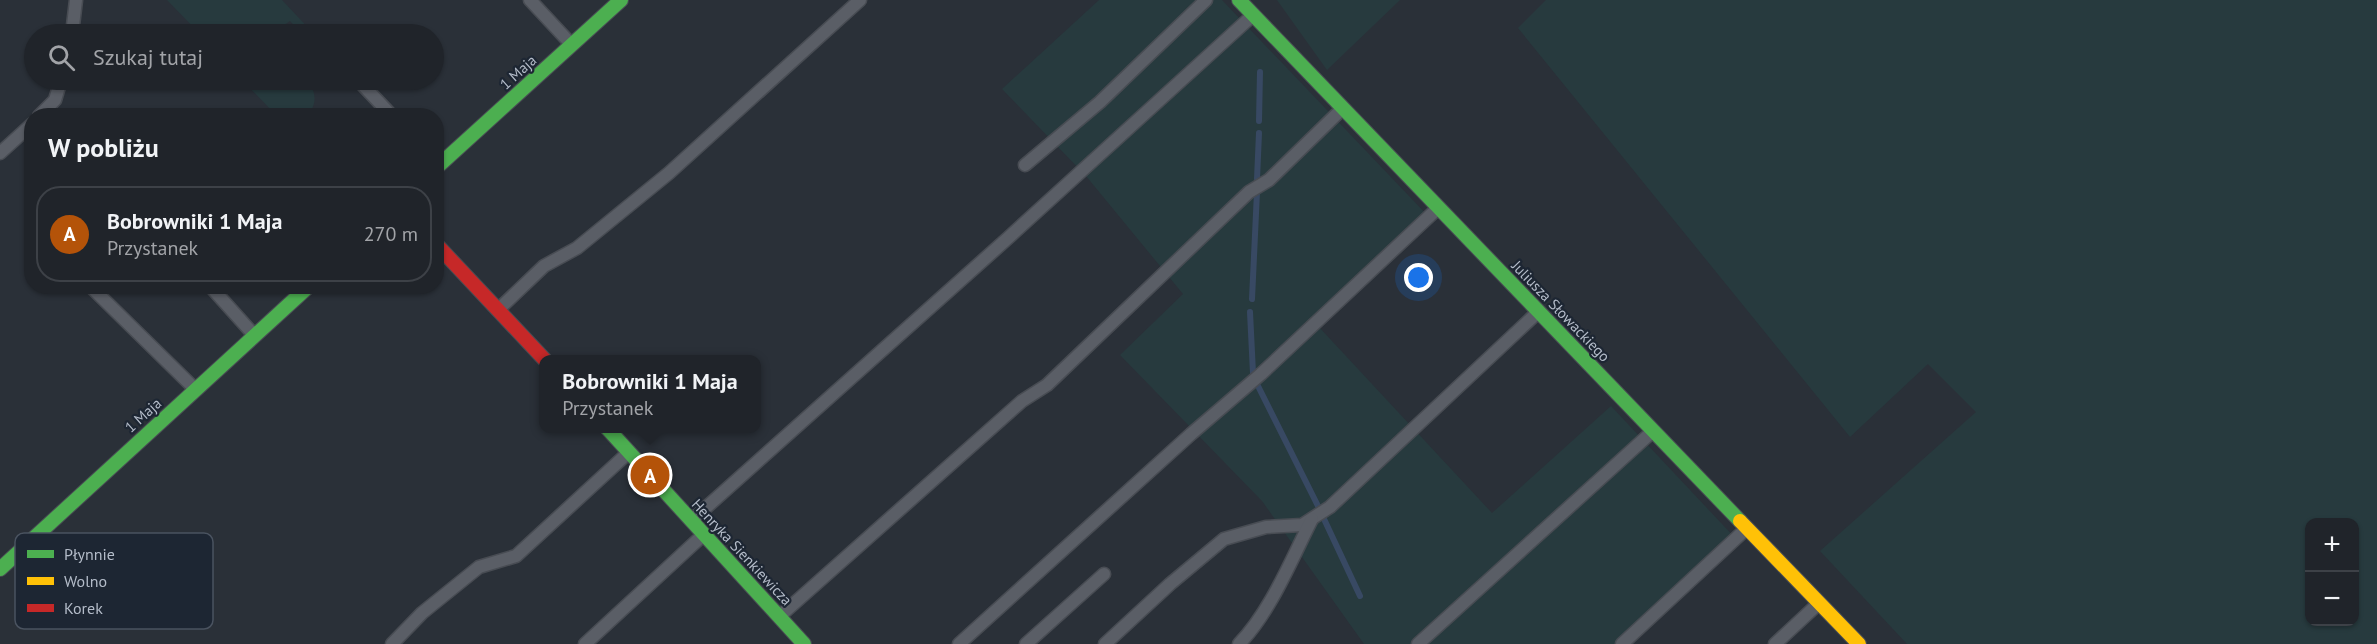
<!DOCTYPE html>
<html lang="pl">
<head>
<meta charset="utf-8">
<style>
	:root { --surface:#20242a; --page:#2d3036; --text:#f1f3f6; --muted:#a2a4a8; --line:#3d4147; --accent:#b45309 }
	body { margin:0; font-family:"PT Sans",sans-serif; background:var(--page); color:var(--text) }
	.controls { position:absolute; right:18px; bottom:18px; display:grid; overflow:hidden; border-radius:12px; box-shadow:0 2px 4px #0004 }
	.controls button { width:54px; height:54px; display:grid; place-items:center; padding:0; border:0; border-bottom:2px solid var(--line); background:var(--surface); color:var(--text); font:30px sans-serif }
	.you { position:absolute; left:1419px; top:278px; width:21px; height:21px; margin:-15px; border:4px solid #fff; border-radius:50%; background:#1a73e8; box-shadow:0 0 0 9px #1a73e833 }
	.badge { display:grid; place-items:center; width:39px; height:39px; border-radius:50%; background:var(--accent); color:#fff; font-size:20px; font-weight:700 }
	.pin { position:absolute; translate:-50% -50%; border:3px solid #fff; box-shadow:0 2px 6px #0006 }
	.popup { position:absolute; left:539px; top:355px; width:222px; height:78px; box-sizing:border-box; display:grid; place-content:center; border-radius:12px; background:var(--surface); filter:drop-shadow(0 2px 4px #0005); font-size:20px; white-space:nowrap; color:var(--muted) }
	.popup b { font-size:22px; color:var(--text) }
	.popup::after { content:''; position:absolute; left:50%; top:100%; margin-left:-12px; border:12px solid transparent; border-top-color:var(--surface) }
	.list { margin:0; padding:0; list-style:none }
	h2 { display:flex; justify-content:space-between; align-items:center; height:78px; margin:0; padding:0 24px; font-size:26px }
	h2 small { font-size:20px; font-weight:400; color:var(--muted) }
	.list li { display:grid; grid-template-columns:39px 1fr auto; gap:18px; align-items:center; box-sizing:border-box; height:96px; margin:0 12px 12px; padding:0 12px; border:2px solid var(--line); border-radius:24px }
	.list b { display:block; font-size:22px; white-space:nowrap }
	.list p { margin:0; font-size:20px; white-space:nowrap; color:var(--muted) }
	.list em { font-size:20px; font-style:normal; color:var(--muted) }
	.icon { flex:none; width:33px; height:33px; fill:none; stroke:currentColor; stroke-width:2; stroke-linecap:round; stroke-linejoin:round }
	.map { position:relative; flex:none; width:2377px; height:644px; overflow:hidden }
	.search { position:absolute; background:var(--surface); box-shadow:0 2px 4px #0004; left:24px; top:24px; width:420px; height:66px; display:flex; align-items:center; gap:15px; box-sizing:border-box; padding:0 21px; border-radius:33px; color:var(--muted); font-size:22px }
	.panel { position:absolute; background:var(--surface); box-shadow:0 2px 4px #0004; left:24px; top:108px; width:420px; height:186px; border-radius:24px }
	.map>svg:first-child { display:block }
	.green { fill:#273a3e; fill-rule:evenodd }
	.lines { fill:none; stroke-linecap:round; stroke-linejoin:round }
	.stream { stroke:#384963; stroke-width:6 }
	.lane-casing { stroke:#484c53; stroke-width:15 }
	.fast-casing { stroke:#484c53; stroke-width:16 }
	.slow-casing { stroke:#484c53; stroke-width:16 }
	.jam-casing { stroke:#484c53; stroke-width:16 }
	.lane { stroke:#5a5e66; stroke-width:12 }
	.fast { stroke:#4caf50; stroke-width:14 }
	.slow { stroke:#ffc107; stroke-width:14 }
	.jam { stroke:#c62828; stroke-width:14 }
	.labels { text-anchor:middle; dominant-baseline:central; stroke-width:4.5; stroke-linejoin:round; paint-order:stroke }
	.street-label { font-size:15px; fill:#b4bcc9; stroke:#1d2633 }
	.key { fill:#1d2633; stroke:#4a5360; stroke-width:1.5 }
	.key-label { font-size:16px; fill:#b4bcc9 }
</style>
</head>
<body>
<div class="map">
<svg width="2377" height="644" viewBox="0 0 2377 644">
	<rect width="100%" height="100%" fill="#2a3038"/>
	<g class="green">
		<polygon points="167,0 282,0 314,34 302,34 290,21 272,34 200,34"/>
		<polygon points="1099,0 1222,0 1430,218 1318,326 1492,513 1611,406 1738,541 1627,644 1364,644 1262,501 1120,355 1183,294 1086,176 1002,89"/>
		<polygon points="1277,0 1400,0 1327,70"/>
		<path d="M1546,0h831v644h-470l-87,-93 156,-139 -48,-48 -78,73 -332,-409zM2310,522h44v100h-44z"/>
		<path d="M242,80h67c6,14 9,22 -1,35h-32z"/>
	</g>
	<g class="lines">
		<g class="stream">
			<polyline points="1259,121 1260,72"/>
			<polyline points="1257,179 1259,133"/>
			<polyline points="1252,299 1257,192"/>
			<polyline points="1250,312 1253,373"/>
			<polyline points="1257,384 1318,506"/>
			<polyline points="1324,519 1360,596"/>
		</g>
		<g class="lane-casing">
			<g id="lane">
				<polyline points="530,0 571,44"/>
				<polyline points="72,34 76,0"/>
				<polyline points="358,80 392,116"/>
				<polyline points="39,116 55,100 61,80"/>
				<polyline points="0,153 32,124"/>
				<polyline points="1025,165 1100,102 1206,0"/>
				<polyline points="90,286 195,389"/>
				<polyline points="210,286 254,335"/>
				<polyline points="500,308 544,266 577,248 669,173 860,0"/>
				<polyline points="692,520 1008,238 1252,16"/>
				<polyline points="781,615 1022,401 1047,385 1249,192 1269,180 1342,109"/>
				<polyline points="392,644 422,613 479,567 516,556 628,453"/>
				<polyline points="585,644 702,536"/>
				<polyline points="959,644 1191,434 1261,374 1437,209"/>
				<polyline points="1026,644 1104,574"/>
				<polyline points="1105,644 1170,584 1224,539 1266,527 1302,525 1330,507 1538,312"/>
				<path d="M1239,644c32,-33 52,-84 73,-125"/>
				<polyline points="1418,644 1653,431"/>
				<polyline points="1622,644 1746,529"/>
				<polyline points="1775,644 1818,604"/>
			</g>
		</g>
		<g class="fast-casing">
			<g id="fast">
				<polyline points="1239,0 1740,521"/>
				<polyline points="436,168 621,0"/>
				<polyline points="607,428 804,644"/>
				<polyline points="0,569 309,286"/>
			</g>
		</g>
		<g class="slow-casing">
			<polyline id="slow" points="1740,521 1859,644"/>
		</g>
		<g class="jam-casing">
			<polyline id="jam" points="436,244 545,360"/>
		</g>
		<use href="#lane" class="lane"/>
		<use href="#fast" class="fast"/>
		<use href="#slow" class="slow"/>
		<use href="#jam" class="jam"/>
	</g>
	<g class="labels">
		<g class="street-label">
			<text transform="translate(518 72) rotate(-42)">1 Maja</text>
			<text transform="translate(1561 311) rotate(46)">Juliusza Słowackiego</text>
			<text transform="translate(143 415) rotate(-42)">1 Maja</text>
			<text transform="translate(742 552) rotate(47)">Henryka Sienkiewicza</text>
		</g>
	</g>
	<rect x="15" y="533" width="198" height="96" rx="9" class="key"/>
	<rect x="27" y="550" width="27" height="8" fill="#4caf50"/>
	<rect x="27" y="577" width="27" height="8" fill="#ffc107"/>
	<rect x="27" y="604" width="27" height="8" fill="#c62828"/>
	<g class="key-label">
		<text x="64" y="560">Płynnie</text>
		<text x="64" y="587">Wolno</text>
		<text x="64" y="614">Korek</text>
	</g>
</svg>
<div class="controls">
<button>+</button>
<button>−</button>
</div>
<div class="you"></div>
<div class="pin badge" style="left:650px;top:475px">A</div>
<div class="popup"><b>Bobrowniki 1 Maja</b>Przystanek</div>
<div class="search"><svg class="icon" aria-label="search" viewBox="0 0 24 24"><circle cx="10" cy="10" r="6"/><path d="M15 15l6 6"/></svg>Szukaj tutaj</div>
<section class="panel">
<h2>W pobliżu<small></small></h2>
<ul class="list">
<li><span class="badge">A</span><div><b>Bobrowniki 1 Maja</b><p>Przystanek</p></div><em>270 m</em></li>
</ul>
</section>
</div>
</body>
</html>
